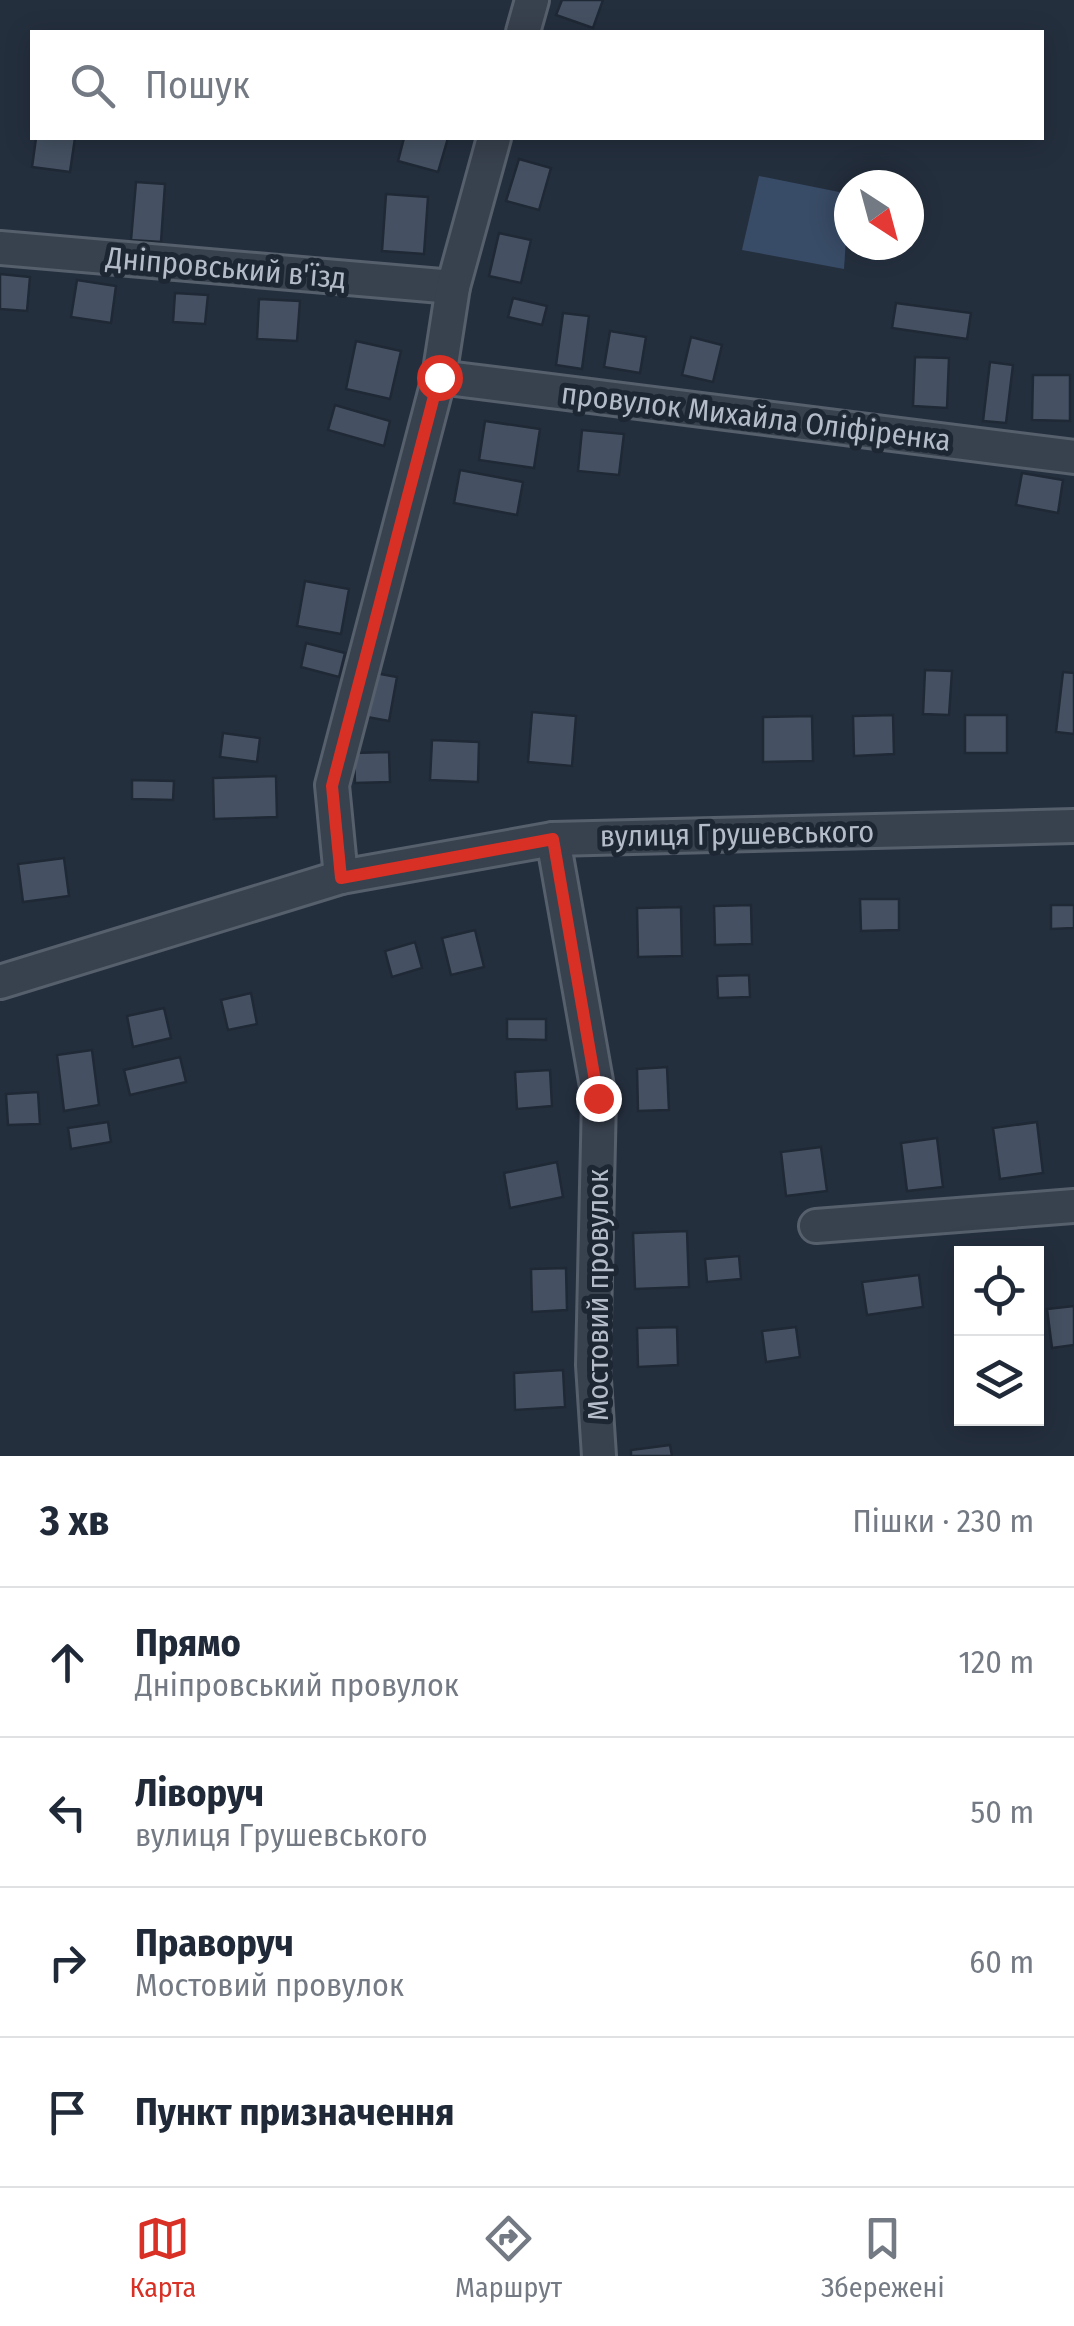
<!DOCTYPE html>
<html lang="uk">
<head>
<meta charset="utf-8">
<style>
	:root { --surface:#fff; --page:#f2f2f3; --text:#1f2937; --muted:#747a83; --line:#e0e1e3; --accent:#d93025 }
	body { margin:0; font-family:"Fira Sans Condensed",sans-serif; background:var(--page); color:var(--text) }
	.controls { position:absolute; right:30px; bottom:30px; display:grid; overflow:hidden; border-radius:0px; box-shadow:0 5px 25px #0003 }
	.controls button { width:90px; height:90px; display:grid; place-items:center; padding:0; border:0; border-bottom:2px solid var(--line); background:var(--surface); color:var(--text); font:50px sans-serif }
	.compass { position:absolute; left:834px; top:170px; width:90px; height:90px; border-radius:50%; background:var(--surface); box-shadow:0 5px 25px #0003; rotate:144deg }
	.stop { position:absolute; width:30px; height:30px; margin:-22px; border:8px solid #d93025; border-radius:50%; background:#fff }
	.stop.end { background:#d93025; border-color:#fff; box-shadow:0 2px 10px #0008 }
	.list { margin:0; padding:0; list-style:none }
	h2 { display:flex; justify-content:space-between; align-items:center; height:130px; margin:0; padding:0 40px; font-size:42px }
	h2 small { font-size:32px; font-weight:400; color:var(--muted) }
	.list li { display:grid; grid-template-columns:65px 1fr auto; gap:30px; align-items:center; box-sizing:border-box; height:150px; padding:0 40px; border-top:2px solid var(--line) }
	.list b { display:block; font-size:38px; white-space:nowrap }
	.list p { margin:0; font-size:32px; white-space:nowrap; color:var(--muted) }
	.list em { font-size:32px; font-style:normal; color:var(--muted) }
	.icon { flex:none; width:55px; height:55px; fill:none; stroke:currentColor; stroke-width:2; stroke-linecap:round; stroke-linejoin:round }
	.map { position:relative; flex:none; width:1074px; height:1456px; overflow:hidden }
	.search { position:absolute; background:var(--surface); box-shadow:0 5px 25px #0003; left:30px; right:30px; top:30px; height:110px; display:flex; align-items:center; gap:25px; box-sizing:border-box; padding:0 35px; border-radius:0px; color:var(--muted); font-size:38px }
	.sheet { height:730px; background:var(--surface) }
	nav { display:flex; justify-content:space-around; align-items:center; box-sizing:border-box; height:140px; border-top:2px solid var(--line); background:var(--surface); font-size:28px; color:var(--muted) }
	nav a { display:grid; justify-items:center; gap:5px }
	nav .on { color:var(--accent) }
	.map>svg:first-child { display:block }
	.water { fill:#394c67 }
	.building { fill:#455162; stroke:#1f2835; stroke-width:2.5 }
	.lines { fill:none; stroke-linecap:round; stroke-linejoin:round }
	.street-casing { stroke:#565f6c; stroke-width:38 }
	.street { stroke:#38414e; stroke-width:32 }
	.route { stroke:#d93025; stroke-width:12 }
	.labels { text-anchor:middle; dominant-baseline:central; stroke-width:10; stroke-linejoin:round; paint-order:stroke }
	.street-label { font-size:30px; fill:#b4bcc9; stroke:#1d2633 }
</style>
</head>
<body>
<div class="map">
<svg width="1074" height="1456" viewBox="0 0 1074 1456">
	<rect width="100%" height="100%" fill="#242f3e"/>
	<polygon class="water" points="759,176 849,194 844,269 742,250"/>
	<g class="building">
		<polygon points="562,0 603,0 593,28 556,15"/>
		<polygon points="36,138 75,138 70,172 32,167"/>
		<polygon points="404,138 448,138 438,172 398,161"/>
		<polygon points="519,159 551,168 539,210 506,201"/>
		<polygon points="136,182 165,184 161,242 131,240"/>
		<polygon points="386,194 428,197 424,254 382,251"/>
		<polygon points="499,233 531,240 521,283 489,276"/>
		<polygon points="0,274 30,277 27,311 0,309"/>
		<polygon points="77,280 116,286 111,323 71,317"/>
		<polygon points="175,293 208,295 205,324 173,322"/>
		<polygon points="513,298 547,306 542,325 508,317"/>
		<polygon points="259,299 300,301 297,341 257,339"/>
		<polygon points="896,303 971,313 967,339 892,328"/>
		<polygon points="563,313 589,316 582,369 556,365"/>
		<polygon points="610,331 646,337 640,373 604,367"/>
		<polygon points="691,337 722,345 713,382 682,375"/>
		<polygon points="356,341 401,351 390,399 346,389"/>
		<polygon points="915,357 949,358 947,408 913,406"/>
		<polygon points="990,362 1013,365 1006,423 983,421"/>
		<polygon points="1033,375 1070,375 1070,421 1032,420"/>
		<polygon points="335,405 390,421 384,446 328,430"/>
		<polygon points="485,421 540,429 534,468 479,460"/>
		<polygon points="582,430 624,434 619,475 578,471"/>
		<polygon points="460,470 523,482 517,515 454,503"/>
		<polygon points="1022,473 1063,480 1058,513 1016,505"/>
		<polygon points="305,581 349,589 341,634 297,626"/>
		<polygon points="306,643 345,653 339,677 301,667"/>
		<polygon points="925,670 952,671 949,715 923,714"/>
		<polygon points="1063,672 1074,673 1074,734 1056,732"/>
		<polygon points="375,673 397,677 389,721 367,717"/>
		<polygon points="532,712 576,716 572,766 528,762"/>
		<polygon points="893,715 894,754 854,756 853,716"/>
		<rect x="965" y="715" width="42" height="38"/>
		<polygon points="812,716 813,761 763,762 763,717"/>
		<polygon points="223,733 260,738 257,762 220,757"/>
		<polygon points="432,740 479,742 478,782 430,780"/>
		<polygon points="389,752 390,782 355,783 354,753"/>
		<polygon points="276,776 277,817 214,819 213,778"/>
		<polygon points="132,780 174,781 173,800 132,799"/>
		<polygon points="64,858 69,896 23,902 18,864"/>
		<polygon points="860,899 899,899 899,930 861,931"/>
		<polygon points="751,905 752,944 715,945 714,906"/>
		<polygon points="1051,905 1074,905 1074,928 1051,929"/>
		<polygon points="681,907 682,956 638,957 637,908"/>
		<polygon points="475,930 484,967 451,975 442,938"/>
		<polygon points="415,942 422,968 392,977 385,951"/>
		<polygon points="749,975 750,997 718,998 717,976"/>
		<polygon points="251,993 257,1024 228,1030 221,1000"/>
		<polygon points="164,1008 171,1038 133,1047 127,1016"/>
		<polygon points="507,1019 546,1019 546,1040 507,1039"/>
		<polygon points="92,1050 99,1105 64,1111 57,1055"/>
		<polygon points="180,1057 186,1082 130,1095 124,1070"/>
		<polygon points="667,1067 669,1110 638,1111 637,1069"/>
		<polygon points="550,1070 552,1106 517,1109 515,1072"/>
		<polygon points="38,1092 40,1124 8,1125 6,1094"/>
		<polygon points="108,1122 111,1142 71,1149 68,1128"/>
		<polygon points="1037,1122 1043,1173 1000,1179 993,1128"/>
		<polygon points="937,1138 943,1187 907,1191 901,1143"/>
		<polygon points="821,1147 827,1191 786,1196 781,1152"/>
		<polygon points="557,1162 563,1197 510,1208 504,1173"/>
		<polygon points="687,1231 689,1287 635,1289 633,1233"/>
		<polygon points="739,1256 741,1279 707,1282 705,1259"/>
		<polygon points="956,1266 962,1266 961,1308"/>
		<polygon points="566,1268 567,1310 532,1312 531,1269"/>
		<polygon points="919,1275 923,1307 867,1315 862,1282"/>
		<polygon points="1074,1306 1074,1345 1052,1348 1047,1309"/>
		<polygon points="677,1327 678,1365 638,1367 637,1328"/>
		<polygon points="796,1327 800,1357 766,1362 762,1331"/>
		<polygon points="563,1370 565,1407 515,1410 514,1373"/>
		<polygon points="670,1445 672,1456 631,1456 631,1450"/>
	</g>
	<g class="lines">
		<g class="street-casing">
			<g id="street">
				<polyline points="523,32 532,0"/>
				<polyline points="0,248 453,287"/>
				<polyline points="439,377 1074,457"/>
				<polyline points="553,839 599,1098 593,1365 599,1456"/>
				<polyline points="341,877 332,785 439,377 453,287 494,138"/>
				<polyline points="0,982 341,877 553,839 1074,826"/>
				<polyline points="816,1226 1074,1206"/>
			</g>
		</g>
		<use href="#street" class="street"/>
	</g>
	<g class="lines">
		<polyline class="route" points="439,377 332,786 341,878 553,839 598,1098"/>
	</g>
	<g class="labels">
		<g class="street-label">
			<text transform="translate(226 268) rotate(5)">Дніпровський в'їзд</text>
			<text transform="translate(756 417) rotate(7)">провулок Михайла Оліфіренка</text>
			<text transform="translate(737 834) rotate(-1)">вулиця Грушевського</text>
			<text transform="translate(598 1295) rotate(-90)">Мостовий провулок</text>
		</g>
	</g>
</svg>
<div class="controls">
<button><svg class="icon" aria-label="locate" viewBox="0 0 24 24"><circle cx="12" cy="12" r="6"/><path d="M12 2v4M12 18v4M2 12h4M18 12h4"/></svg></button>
<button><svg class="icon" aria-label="layers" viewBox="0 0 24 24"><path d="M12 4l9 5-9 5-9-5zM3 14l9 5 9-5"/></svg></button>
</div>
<svg class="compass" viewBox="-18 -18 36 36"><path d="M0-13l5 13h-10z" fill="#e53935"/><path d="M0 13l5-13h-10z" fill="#747a83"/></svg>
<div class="stop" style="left:439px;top:377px"></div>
<div class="stop end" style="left:598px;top:1098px"></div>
<div class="search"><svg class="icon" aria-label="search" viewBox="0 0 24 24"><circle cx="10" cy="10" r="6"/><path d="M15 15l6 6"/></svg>Пошук</div>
</div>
<section class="sheet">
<h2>3 хв<small>Пішки · 230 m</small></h2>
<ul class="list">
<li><svg class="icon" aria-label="ahead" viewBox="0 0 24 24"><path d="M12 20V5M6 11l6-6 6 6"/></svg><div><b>Прямо</b><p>Дніпровський провулок</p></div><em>120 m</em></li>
<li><svg class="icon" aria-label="left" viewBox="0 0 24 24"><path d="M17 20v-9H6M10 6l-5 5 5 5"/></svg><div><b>Ліворуч</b><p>вулиця Грушевського</p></div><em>50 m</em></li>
<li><svg class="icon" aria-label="right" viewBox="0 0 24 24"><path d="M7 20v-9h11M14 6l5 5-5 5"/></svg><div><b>Праворуч</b><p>Мостовий провулок</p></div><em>60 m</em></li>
<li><svg class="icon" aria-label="arrive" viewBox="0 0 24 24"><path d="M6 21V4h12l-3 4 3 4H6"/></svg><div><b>Пункт призначення</b></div></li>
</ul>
</section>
<nav>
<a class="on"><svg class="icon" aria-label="map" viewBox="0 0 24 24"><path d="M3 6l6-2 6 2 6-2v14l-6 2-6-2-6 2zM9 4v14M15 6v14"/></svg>Карта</a>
<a><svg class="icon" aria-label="directions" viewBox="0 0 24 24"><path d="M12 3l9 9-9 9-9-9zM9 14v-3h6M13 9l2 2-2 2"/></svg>Маршрут</a>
<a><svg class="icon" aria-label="saved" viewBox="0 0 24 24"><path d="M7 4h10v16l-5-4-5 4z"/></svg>Збережені</a>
</nav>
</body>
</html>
